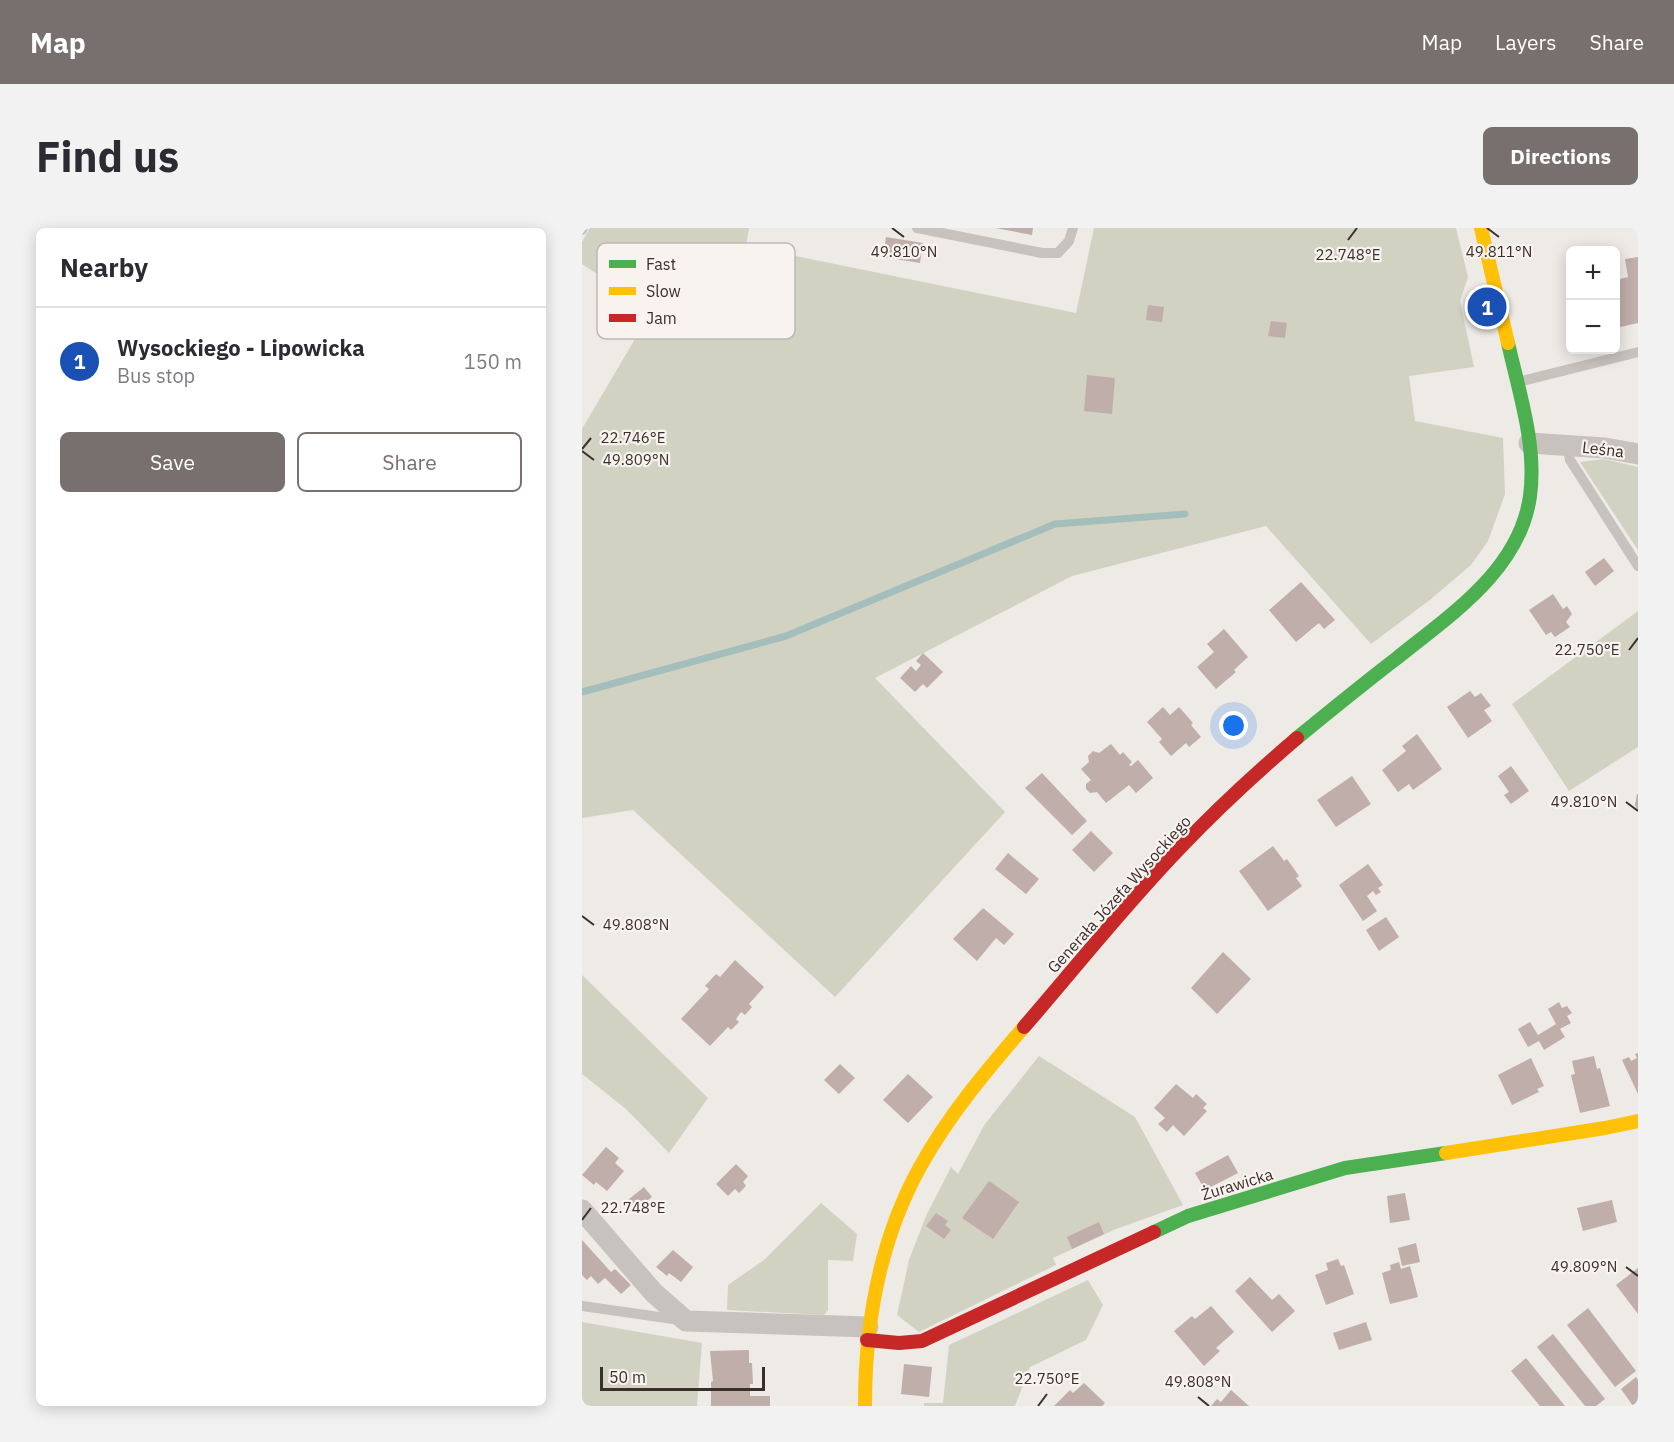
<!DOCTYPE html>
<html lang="en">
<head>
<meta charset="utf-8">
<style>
	:root { --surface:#fff; --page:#f2f2f3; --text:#2b2b33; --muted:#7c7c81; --line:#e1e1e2; --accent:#78706e }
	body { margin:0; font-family:"IBM Plex Sans",sans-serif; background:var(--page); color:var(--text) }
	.controls { position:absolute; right:18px; top:18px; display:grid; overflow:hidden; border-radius:9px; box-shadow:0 3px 15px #0003 }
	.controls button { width:54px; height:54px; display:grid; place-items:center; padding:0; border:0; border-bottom:2px solid var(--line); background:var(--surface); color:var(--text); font:30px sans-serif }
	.scale { position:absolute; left:18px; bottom:15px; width:165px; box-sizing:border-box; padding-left:6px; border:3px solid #392f2d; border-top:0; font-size:16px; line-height:21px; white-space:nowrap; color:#392f2d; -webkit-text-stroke:4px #f9f3ef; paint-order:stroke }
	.you { position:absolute; left:652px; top:498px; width:21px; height:21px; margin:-15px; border:4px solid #fff; border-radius:50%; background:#1a73e8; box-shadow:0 0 0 9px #1a73e833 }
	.badge { display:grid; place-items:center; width:39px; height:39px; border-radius:50%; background:var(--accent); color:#fff; font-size:20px; font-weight:700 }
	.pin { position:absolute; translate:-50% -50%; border:3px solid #fff; box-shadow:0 2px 6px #0006 }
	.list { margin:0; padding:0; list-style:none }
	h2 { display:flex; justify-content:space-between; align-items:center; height:78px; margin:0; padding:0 24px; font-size:26px }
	h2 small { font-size:20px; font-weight:400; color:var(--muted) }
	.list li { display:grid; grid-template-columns:39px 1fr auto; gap:18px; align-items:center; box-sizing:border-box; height:108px; padding:0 24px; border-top:2px solid var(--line) }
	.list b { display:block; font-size:22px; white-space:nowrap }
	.list p { margin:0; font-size:20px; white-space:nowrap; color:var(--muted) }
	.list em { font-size:20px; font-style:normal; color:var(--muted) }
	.actions { display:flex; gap:12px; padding:18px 24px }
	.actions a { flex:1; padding:14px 0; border:2px solid var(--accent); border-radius:9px; text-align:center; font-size:21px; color:var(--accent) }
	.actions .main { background:var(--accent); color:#fff }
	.map { position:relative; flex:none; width:1056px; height:1178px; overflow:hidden; border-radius:9px }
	header { display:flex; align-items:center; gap:36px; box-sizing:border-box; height:84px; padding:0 30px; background:var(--accent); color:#fff }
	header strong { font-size:28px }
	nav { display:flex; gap:33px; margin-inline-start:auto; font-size:21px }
	.intro { display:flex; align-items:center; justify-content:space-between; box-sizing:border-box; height:144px; padding:0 36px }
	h1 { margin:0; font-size:42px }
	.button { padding:15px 27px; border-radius:9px; background:var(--accent); color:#fff; font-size:21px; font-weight:700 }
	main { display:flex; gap:36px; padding:0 36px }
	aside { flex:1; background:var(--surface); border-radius:9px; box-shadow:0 3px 15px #0003 }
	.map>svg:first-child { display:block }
	.green { fill:#d1d2c2 }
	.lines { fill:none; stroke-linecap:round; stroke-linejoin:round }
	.stream { stroke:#a4bebb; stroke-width:7 }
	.building { fill:#c0aeaa }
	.lane { stroke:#c8c2be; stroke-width:10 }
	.street { stroke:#c8c2be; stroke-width:21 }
	.fast { stroke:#4caf50; stroke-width:14 }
	.slow { stroke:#ffc107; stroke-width:14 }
	.jam { stroke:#c62828; stroke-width:14 }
	.ticks { fill:none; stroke:#392f2d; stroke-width:2 }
	.labels { text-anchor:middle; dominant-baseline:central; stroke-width:4.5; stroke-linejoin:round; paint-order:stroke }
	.street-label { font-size:16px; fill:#392f2d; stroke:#f9f3ef }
	.key { fill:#f9f3ef; stroke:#bfb8b5; stroke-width:1.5 }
	.key-label { font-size:16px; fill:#392f2d }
	.ticks-label { font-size:15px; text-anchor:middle; fill:#392f2d; stroke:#f9f3ef; stroke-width:4.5; stroke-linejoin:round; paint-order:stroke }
</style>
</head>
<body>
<header>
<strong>Map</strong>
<nav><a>Map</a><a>Layers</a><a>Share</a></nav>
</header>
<div class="intro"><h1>Find us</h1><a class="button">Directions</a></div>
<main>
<aside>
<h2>Nearby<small></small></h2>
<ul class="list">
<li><span class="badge" style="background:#1a4fb4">1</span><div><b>Wysockiego - Lipowicka</b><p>Bus stop</p></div><em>150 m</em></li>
</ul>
<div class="actions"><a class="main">Save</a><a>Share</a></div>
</aside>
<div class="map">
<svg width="1056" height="1178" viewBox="0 0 1056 1178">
	<rect width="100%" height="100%" fill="#eeeae6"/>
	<g class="green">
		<polygon points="8,0 167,0 164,18 494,85 512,0 874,0 886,49 878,73 892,139 827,148 833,193 921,210 923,266 906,313 889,337 849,371 789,416 684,298 490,348 293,450 423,584 253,769 51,582 0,590 0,201 70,82 0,36 0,14"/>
		<polygon points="1022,231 1056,239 1056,322 998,234"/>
		<polygon points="1056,383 1056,519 987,563 930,476"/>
		<polygon points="0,747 126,870 87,925 44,881 0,846"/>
		<polygon points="457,828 553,889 601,977 534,1001 471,1030 474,1037 337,1104 315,1087 327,1032 344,988 369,939 376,946 403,896"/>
		<polygon points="239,975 275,1006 271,1033 246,1032 246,1082 242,1087 145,1082 146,1057 182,1032"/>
		<polygon points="506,1052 521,1077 504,1112 448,1139 433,1178 342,1178 342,1175 361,1175 367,1117"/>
		<polygon points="0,1094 120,1115 115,1178 0,1178"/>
	</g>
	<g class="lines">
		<polyline class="stream" points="0,464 204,408 473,296 603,286"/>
	</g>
	<g class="building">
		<polygon points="413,0 451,0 450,7"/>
		<polygon points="304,9 341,15 338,35 301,29"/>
		<polygon points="1056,29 1056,95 1034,100 1034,52 1046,49 1043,31"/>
		<polygon points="566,77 582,79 580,94 564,92"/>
		<polygon points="689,93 705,95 703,110 686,108"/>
		<polygon points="505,147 533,150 530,186 502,183"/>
		<polygon points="1022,330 1032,343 1013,358 1003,344"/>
		<polygon points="719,354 753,392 742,401 737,395 714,414 687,382"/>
		<polygon points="971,366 981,381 985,378 990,386 984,394 988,399 973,409 969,404 964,407 947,382"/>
		<polygon points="642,401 666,429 652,442 654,444 634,461 615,439 632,424 625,416"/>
		<polygon points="341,425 361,444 345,460 341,456 333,464 318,450 329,438 334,443 339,437 334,433"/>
		<polygon points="888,463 893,469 899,465 909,478 902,482 910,493 886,510 865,479"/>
		<polygon points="581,479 588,487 597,479 611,495 609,497 619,509 607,519 604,515 589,528 577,514 580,511 565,494"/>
		<polygon points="835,506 860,541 831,562 827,556 816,564 800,542 824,523 820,518"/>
		<polygon points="529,516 538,527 541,524 550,534 547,537 549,538 556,532 571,550 554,565 547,557 524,575 515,564 508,565 504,561 504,556 509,552 499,541 507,534 506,528 511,523 517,525"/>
		<polygon points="929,538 947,563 929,576 922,567 927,564 916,548"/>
		<polygon points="460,545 505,593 490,607 443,560"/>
		<polygon points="770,548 789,576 754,599 735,572"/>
		<polygon points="1055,566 1056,566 1056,583 1053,577"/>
		<polygon points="509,603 531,625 512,644 490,622"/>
		<polygon points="691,618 702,633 705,631 717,648 714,650 720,658 686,683 657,643"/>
		<polygon points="426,625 457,651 444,666 413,641"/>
		<polygon points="786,636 801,657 796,660 799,664 794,667 791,663 785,668 795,683 781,693 757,657"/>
		<polygon points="401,680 432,706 422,717 414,710 395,733 371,711"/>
		<polygon points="804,689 817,709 797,723 784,702"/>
		<polygon points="641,724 669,751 635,786 609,760"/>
		<polygon points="153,732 182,759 167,776 170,779 163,787 159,784 154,791 157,794 149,802 146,799 128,818 99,791 127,761 123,758 134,746 138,749"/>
		<polygon points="977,774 980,780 985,778 990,785 985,788 989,795 978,801 983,809 962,822 957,813 946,819 936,801 948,794 956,807 974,796 966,781"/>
		<polygon points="1056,825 1056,866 1040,832 1047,829 1049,833 1055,830 1053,826"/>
		<polygon points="1012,828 1015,841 1018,840 1028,878 998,885 989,847 993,846 990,833"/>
		<polygon points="949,830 962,858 955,861 957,864 930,877 916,847"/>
		<polygon points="258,836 273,850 257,866 242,852"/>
		<polygon points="326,846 351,869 326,895 301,872"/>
		<polygon points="594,856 611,870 614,866 625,876 621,880 625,883 602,908 591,897 585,904 576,896 583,890 572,880"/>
		<polygon points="24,919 37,930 33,935 42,943 25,963 14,954 12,957 0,947"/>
		<polygon points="646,927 656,945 623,962 613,945"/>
		<polygon points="154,936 166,948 161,954 164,958 157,965 153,961 146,968 134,956"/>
		<polygon points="407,953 437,974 411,1011 380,990"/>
		<polygon points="62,959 70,969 54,981 46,972"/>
		<polygon points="823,965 828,992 808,995 805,968"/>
		<polygon points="1030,972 1035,994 1001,1003 995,980"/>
		<polygon points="354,985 366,993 363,997 369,1002 362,1011 344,998"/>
		<polygon points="517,994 522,1006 490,1021 485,1009"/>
		<polygon points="0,1012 29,1044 33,1041 49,1057 39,1066 23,1050 16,1056 9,1048 5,1052 0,1047"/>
		<polygon points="834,1015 838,1034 820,1038 816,1020"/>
		<polygon points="91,1022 111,1039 99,1054 87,1045 85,1048 74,1039"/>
		<polygon points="756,1031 759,1038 762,1037 772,1066 744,1077 733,1047 746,1042 744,1035"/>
		<polygon points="817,1034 819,1041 828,1038 836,1069 808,1076 800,1045 809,1042 808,1037"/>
		<polygon points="1056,1040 1056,1086 1034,1057"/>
		<polygon points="668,1049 690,1072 697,1066 713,1083 690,1104 653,1063"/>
		<polygon points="629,1078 652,1104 634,1120 638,1123 622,1138 592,1103 610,1088 613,1091"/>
		<polygon points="1006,1080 1054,1143 1033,1159 985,1097"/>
		<polygon points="784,1094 790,1112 757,1122 751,1105"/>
		<polygon points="971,1106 1023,1171 1014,1178 1003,1178 955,1119"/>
		<polygon points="167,1122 167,1135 170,1135 171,1156 168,1156 168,1168 188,1168 188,1178 129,1178 129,1154 131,1153 128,1123"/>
		<polygon points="944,1130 983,1178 958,1178 929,1143"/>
		<polygon points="322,1136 350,1139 347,1169 319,1166"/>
		<polygon points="1054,1149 1056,1152 1056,1178 1051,1178 1039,1161"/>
		<polygon points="502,1155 523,1175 520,1178 472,1178 488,1162 491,1165"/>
		<polygon points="649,1162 667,1178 629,1178 635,1171 639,1174"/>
	</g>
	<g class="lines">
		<g class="lane">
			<polyline points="335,0 460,25 476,25 487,13 491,0"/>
			<polyline points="0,2 1,0"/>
			<polyline points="936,154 1056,124"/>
			<polyline points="985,217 988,232 1056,338"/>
			<polyline points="0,1078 98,1092"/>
		</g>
		<g class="street">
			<polyline points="947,215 1023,220 1056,226"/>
			<polyline points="0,982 72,1065 104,1093 286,1099"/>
		</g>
		<g class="fast">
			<path d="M715,510c33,-27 66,-54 100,-80 53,-43 123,-88 133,-162 7,-50 -11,-104 -22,-153"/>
			<polyline points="572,1004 606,988 763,940 864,925"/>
		</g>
		<g class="slow">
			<polyline points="899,0 926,115"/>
			<polyline points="864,925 1023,900 1056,893"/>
			<path d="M283,1178c0,-83 14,-165 55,-239 28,-51 66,-96 104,-140"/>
		</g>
		<g class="jam">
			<path d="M442,799c52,-60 101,-122 156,-179 37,-39 76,-75 117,-110"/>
			<polyline points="285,1112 317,1115 340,1113 572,1004"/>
		</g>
	</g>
	<path class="ticks" d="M310,0l12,9M905,0l12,9M766,12l9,-12M0,221l9,-11M0,223l12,9M1047,422l9,-12M1044,574l12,9M0,688l12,9M0,992l9,-12M1044,1039l12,9M616,1169l11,9M456,1178l9,-12"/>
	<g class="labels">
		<g class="street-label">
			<text transform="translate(1021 221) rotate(7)">Leśna</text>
			<text transform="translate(537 666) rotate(-48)">Generała Józefa Wysockiego</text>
			<text transform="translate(655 956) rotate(-17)">Żurawicka</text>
		</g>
	</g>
	<rect x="15" y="15" width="198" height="96" rx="9" class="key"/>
	<rect x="27" y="32" width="27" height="8" fill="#4caf50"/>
	<rect x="27" y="59" width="27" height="8" fill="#ffc107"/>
	<rect x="27" y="86" width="27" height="8" fill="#c62828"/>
	<g class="key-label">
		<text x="64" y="42">Fast</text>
		<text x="64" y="69">Slow</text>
		<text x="64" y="96">Jam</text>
	</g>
	<g class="ticks-label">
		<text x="917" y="29">49.811°N</text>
		<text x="322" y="29">49.810°N</text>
		<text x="766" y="32">22.748°E</text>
		<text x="51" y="215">22.746°E</text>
		<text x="54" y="237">49.809°N</text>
		<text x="1005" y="427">22.750°E</text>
		<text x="1002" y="579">49.810°N</text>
		<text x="54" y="702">49.808°N</text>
		<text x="51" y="985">22.748°E</text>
		<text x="1002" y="1044">49.809°N</text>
		<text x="465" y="1156">22.750°E</text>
		<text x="616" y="1159">49.808°N</text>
	</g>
</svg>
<div class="controls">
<button>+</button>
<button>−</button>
</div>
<div class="scale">50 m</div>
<div class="you"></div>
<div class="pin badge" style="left:905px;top:79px;background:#1a4fb4">1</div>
</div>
</main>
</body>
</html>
